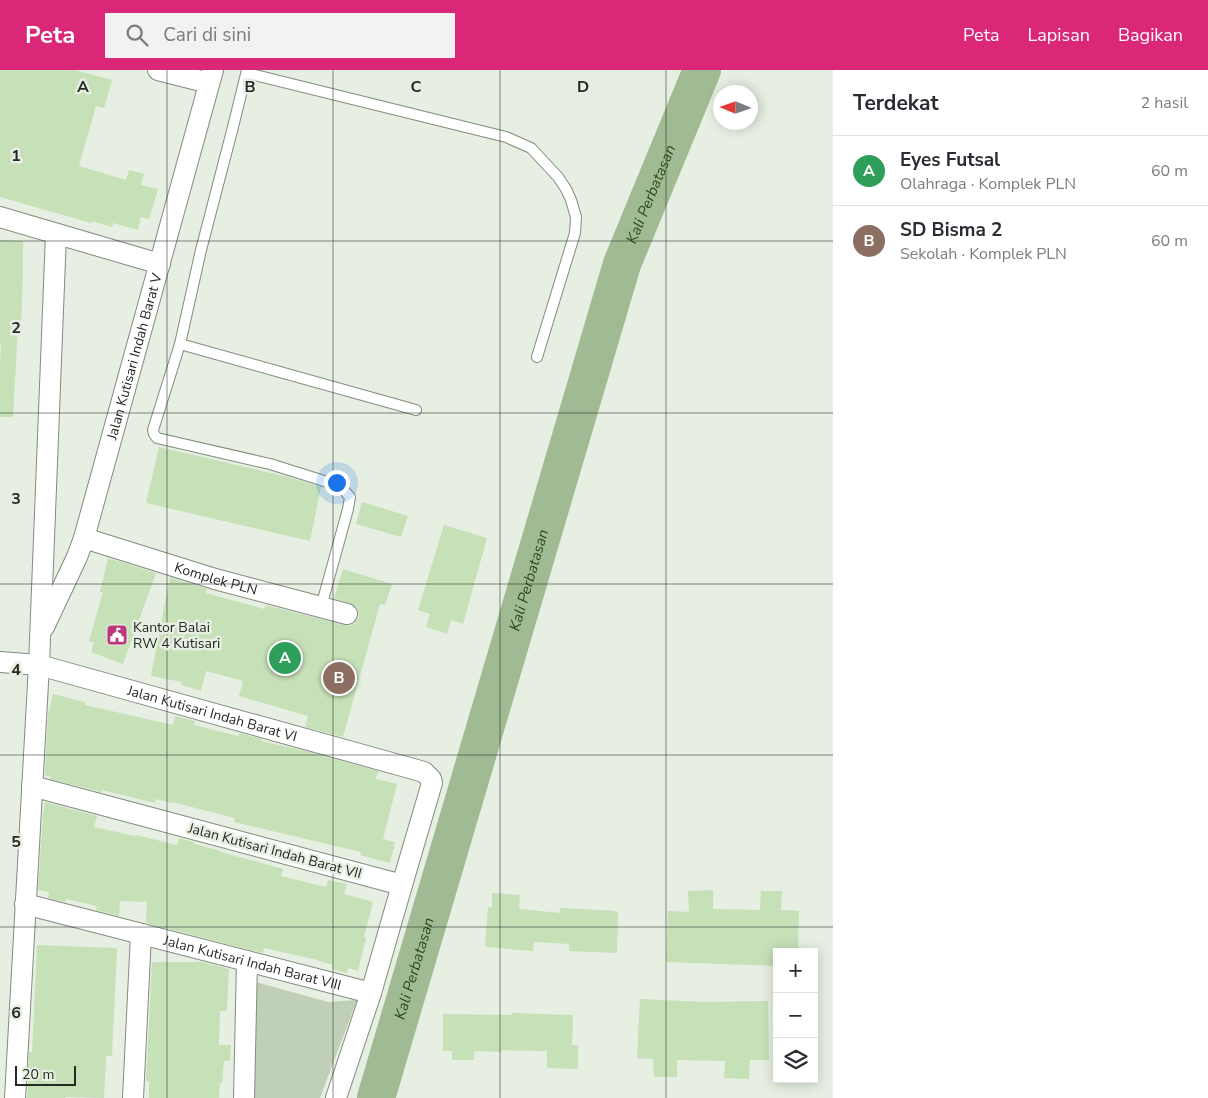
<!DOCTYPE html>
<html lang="id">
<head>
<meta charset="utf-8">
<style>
	:root { --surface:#fff; --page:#f2f2f3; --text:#2b2b33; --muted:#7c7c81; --line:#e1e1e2; --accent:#db2777 }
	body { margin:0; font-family:"Nunito Sans",sans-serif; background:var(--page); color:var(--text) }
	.controls { position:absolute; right:15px; bottom:15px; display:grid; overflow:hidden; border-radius:0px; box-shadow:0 2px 12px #0003 }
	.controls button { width:45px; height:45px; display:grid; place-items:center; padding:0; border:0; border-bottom:1px solid var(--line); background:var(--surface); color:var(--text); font:25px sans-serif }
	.compass { position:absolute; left:713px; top:15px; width:45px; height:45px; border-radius:50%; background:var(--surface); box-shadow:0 2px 12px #0003; rotate:272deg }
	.scale { position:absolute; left:15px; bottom:12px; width:61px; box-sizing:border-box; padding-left:5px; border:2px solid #262924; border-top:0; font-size:14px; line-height:18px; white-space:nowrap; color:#262924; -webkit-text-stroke:4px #e6efe1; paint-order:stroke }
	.you { position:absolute; left:336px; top:412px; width:18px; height:18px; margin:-12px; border:4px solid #fff; border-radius:50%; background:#1a73e8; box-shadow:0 0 0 8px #1a73e833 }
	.badge { display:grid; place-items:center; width:32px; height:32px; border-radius:50%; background:var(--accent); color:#fff; font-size:16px; font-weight:700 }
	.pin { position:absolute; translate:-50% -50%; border:2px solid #fff; box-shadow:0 1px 5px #0006 }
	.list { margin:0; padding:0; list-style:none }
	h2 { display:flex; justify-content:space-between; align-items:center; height:65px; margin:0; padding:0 20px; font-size:21px }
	h2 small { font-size:16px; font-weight:400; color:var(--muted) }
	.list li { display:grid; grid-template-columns:32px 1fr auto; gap:15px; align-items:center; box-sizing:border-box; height:70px; padding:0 20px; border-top:1px solid var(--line) }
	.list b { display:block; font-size:19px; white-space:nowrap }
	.list p { margin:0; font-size:16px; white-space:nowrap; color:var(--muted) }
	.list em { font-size:16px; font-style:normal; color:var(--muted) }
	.icon { flex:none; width:28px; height:28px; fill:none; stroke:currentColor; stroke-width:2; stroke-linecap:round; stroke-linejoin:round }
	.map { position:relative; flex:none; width:833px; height:1028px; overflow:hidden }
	header { display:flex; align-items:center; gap:30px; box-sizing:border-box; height:70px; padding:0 25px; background:var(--accent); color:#fff }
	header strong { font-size:24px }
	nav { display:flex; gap:28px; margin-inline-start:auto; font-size:18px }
	.search { width:350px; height:45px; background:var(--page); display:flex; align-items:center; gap:12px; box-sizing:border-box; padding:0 18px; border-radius:0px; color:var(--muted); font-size:19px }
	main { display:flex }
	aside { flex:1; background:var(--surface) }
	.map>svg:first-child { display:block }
	.green { fill:#c0d0b8 }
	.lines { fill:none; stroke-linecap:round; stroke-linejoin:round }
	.river { stroke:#a0ba93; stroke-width:38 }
	.building { fill:#c6e0b8 }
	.service-casing { stroke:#828b7e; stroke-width:12 }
	.minor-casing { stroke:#828b7e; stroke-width:22 }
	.service { stroke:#fff; stroke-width:10 }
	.minor { stroke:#fff; stroke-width:20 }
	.grid { fill:none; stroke:#262924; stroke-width:1; stroke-opacity:0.55 }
	.labels { text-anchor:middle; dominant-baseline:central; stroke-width:5; stroke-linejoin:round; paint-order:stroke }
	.street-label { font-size:14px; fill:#262924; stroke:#e6efe1 }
	.poi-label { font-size:14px; fill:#262924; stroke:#e6efe1; text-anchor:start }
	.water-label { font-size:15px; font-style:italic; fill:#294a13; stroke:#e6efe1 }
	.grid-label { font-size:16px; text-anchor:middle; font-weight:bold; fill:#262924; stroke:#e6efe1; stroke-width:5; stroke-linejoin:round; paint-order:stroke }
</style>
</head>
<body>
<header>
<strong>Peta</strong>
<div class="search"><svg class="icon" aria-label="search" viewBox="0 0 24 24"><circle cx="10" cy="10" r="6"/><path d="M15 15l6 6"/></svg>Cari di sini</div>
<nav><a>Peta</a><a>Lapisan</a><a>Bagikan</a></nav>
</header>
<main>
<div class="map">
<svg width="833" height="1028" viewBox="0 0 833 1028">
	<rect width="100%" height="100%" fill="#e6efe1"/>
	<polygon class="green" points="249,910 328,932 357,930 320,1028 249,1028"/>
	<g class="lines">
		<path class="river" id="s1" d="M376,1028l246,-834 80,-194"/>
	</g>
	<g class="building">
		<polygon points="0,0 75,0 112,10 104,38 96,36 79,96 126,110 129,100 144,104 141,115 158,119 149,149 141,147 138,160 113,153 112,157 92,151 91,153 0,127"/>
		<polygon points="0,170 23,171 23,203 21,257 18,256 13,347 0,347 0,294 1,274 0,274"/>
		<polygon points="159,377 288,407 321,417 310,471 146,433"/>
		<polygon points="362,432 408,446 401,467 356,454"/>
		<polygon points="444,455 487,468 463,554 451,550 447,564 426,557 430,544 418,540"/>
		<polygon points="108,488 156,503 123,594 91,582 94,573 89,571 103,522 100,522"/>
		<polygon points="343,499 392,514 385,535 380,534 343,667 305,657 308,646 239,626 243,611 206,601 201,621 181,615 182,612 151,606 170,507 207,519 206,523 264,539 265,535 344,555 350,556 356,552 359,547 358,540 356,536 350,533 334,528"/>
		<polygon points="53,624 85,632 85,635 173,655 175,646 195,651 194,655 238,666 239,663 262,669 261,671 298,679 378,701 376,709 397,714 383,769 395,772 390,793 360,785 361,782 234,752 235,748 172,732 172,733 156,729 155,733 102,720 102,722 50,709 51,707 45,705 48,644"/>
		<polygon points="45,732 97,746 94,757 135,766 136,765 177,775 179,768 194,772 194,774 221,781 221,782 283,799 281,806 326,817 328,810 347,814 344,824 373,832 364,867 366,868 358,901 348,898 347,903 332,899 333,895 313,889 264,878 263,883 146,853 147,832 120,831 119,846 96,840 97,836 66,829 65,832 48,828 49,822 38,820 43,745"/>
		<polygon points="713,820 713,839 760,840 761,821 782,821 781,840 799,841 798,882 777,882 777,896 666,892 668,841 689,842 688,821"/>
		<polygon points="492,823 520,825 519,839 560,843 560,838 615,841 615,842 618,842 617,883 569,881 569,874 534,872 533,881 485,877 488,837 492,838"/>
		<polygon points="37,875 117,878 112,986 106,986 104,1028 65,1027 65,1028 27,1028 29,982 32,982"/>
		<polygon points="152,892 202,892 229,899 227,941 220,941 219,975 231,975 230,991 224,991 222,1013 220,1013 219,1028 149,1028 149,1011 146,1011 147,993"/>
		<polygon points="640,929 704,932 768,931 769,990 750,990 749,1009 724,1008 725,991 677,990 677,1007 654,1007 653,989 637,988"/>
		<polygon points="512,943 573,945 572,975 578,975 578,999 547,998 547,981 502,980 502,982 474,981 474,990 452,990 452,981 443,981 443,944 512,945"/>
	</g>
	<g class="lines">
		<g class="service-casing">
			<g id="service">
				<polyline points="247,0 233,57 201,180 180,274 153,360 154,364 157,368 270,394 321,410 341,417 350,427 348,439 321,537"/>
				<polyline points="247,3 506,67 531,78 558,107 566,119 571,130 576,147 575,163 537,287"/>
				<polyline points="180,274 416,340"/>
			</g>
		</g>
		<g class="minor-casing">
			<g id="minor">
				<polyline points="158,0 209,13"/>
				<polyline points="0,147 160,194"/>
				<path id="s2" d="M84,468l131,41 132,35"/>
				<path id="s3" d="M44,557l33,-70 7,-19 129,-468"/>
				<path id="s4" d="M0,592l39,3 385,107 7,7 1,4 -30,102 -370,-99"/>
				<path id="s5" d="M25,834l346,89 31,-108"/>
				<polyline points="15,1028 39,595 56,164"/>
				<polyline points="133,1028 141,864"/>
				<polyline points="244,1028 247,891"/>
				<polyline points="336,1028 371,923"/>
			</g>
		</g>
		<use href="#service" class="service"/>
		<use href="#minor" class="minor"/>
	</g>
	<path class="grid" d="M167,0v1028M333,0v1028M500,0v1028M666,0v1028M0,171h833M0,343h833M0,514h833M0,685h833M0,857h833"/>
	<defs>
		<g id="civic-square" transform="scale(1.125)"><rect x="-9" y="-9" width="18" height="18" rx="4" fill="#bb367b" stroke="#e6efe1"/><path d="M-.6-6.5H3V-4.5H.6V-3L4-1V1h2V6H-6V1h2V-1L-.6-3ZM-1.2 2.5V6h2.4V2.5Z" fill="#fff"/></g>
	</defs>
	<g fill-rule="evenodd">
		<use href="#civic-square" x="117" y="565"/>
	</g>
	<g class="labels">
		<g class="street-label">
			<text stroke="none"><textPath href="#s3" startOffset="286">Jalan Kutisari Indah Barat V</textPath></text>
			<text stroke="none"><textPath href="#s2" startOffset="138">Komplek PLN</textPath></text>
			<text stroke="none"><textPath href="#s4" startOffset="219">Jalan Kutisari Indah Barat VI</textPath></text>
			<text transform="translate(275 781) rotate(15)">Jalan Kutisari Indah Barat VII</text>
			<text stroke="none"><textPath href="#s5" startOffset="235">Jalan Kutisari Indah Barat VIII</textPath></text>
		</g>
		<g class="poi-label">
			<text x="133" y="557">Kantor Balai<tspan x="133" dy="16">RW 4 Kutisari</tspan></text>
		</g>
		<g class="water-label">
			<text stroke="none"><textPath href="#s1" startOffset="945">Kali Perbatasan</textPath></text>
			<text stroke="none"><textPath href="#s1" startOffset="540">Kali Perbatasan</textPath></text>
			<text stroke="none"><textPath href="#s1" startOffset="135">Kali Perbatasan</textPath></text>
		</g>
	</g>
	<g class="grid-label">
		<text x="83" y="22">A</text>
		<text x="250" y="22">B</text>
		<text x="416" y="22">C</text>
		<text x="583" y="22">D</text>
		<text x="16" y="91">1</text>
		<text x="16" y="263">2</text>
		<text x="16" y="434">3</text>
		<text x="16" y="605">4</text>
		<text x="16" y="777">5</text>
		<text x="16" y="948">6</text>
	</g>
</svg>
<div class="controls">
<button>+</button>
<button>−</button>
<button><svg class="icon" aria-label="layers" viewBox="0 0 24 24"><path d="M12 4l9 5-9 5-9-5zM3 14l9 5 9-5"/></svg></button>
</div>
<svg class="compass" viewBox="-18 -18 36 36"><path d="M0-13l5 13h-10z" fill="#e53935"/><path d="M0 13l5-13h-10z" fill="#7c7c81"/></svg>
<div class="scale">20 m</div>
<div class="you"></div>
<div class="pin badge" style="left:285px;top:588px;background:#2e9e5b">A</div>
<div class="pin badge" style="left:339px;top:608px;background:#8d6e63">B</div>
</div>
<aside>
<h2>Terdekat<small>2 hasil</small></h2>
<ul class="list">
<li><span class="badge" style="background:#2e9e5b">A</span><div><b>Eyes Futsal</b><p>Olahraga · Komplek PLN</p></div><em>60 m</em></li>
<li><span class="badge" style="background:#8d6e63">B</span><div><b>SD Bisma 2</b><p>Sekolah · Komplek PLN</p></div><em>60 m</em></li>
</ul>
</aside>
</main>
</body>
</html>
